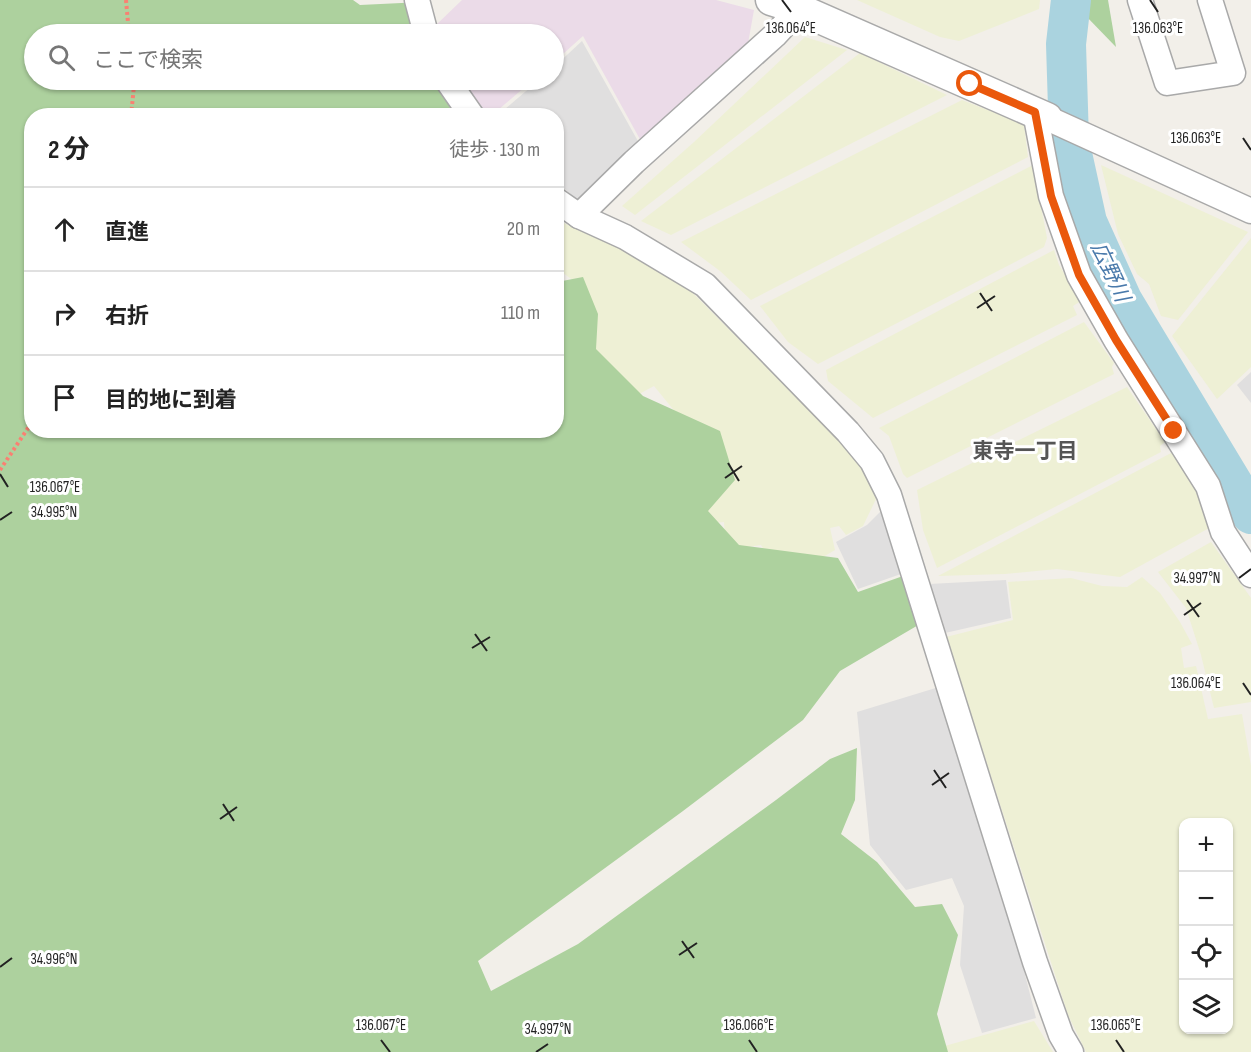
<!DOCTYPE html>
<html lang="ja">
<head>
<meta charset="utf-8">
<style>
	:root { --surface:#fff; --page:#f2f2f2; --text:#222; --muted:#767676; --line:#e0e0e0 }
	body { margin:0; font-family:"Sofia Sans Condensed","Noto Sans JP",sans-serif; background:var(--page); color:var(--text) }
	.controls { position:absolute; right:18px; bottom:18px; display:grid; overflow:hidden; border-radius:12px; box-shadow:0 2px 4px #0004 }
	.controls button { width:54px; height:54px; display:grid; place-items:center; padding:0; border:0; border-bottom:2px solid var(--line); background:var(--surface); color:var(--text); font:30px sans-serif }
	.stop { position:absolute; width:18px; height:18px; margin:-14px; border:4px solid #ea580c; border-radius:50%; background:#fff }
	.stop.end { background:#ea580c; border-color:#fff; box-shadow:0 2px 6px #0008 }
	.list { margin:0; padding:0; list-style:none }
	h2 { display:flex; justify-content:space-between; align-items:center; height:78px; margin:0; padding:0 24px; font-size:26px }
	h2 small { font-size:20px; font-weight:400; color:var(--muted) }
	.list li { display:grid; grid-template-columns:39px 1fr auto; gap:18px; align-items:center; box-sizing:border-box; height:84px; padding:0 24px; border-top:2px solid var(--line) }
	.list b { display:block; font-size:22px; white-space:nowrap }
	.list em { font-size:20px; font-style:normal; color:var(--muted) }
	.icon { flex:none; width:33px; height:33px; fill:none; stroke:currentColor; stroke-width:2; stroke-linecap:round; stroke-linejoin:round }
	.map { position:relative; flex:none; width:1251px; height:1052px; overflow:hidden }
	.search { position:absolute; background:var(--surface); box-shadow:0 2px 4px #0004; left:24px; top:24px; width:540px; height:66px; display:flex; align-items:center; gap:15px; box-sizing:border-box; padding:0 21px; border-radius:33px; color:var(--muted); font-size:22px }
	.panel { position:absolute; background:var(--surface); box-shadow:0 2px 4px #0004; left:24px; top:108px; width:540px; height:330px; border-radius:24px }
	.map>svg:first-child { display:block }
	.residential { fill:#e0dfdf }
	.industrial { fill:#ebdbe8 }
	.farmland { fill:#eef0d5; fill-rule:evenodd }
	.forest { fill:#add19e }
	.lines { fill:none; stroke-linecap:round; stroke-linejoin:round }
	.river { stroke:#aad3df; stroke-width:40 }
	.minor-casing { stroke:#a9a9a9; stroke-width:27 }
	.tertiary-casing { stroke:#a9a9a9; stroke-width:33 }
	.path { stroke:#fa8072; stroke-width:4; stroke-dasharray:3 3; stroke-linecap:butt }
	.minor { stroke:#fff; stroke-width:24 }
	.tertiary { stroke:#fff; stroke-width:30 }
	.route { stroke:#ea580c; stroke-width:8 }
	.ticks { fill:none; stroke:#222; stroke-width:2 }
	.labels { text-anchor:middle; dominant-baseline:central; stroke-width:6; stroke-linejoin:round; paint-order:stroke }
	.water-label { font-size:21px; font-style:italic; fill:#4a7aab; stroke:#fff }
	.neighbourhood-label { font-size:21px; font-weight:bold; fill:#555; stroke:#fff }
	.ticks-label { font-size:15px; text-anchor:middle; fill:#222; stroke:#fff; stroke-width:6; stroke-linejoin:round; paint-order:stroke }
</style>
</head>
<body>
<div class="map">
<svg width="1251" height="1052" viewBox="0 0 1251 1052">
	<rect width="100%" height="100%" fill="#f2efe9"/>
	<g class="residential">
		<polygon points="582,41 639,143 579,202 557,182 556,116 497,116 539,80 554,80 554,67"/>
		<polygon points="1251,372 1251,403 1237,385"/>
		<polygon points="881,511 901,574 858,589 836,542 867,525"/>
		<polygon points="1006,580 1011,618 945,633 929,584"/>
		<polygon points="939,687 1016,939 1036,1018 982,1033 960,965 964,906 952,878 906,890 870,845 857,712"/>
	</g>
	<g class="industrial">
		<polygon points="462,0 716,0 754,10 747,49 642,143 583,36 554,62 554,34 440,34 436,25"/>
		<polygon points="459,80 533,80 491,116 485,115 463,90"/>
	</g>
	<g class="farmland">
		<polygon points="857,0 1040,0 1039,9 959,41 940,37"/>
		<polygon points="805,37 847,50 635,215 622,206 694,142"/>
		<polygon points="860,53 947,95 671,235 641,221"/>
		<polygon points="962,100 1024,124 1028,157 751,300 720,271 681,242"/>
		<polygon points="1033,165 1047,238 1044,247 818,364 788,342 760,306"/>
		<polygon points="1101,165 1248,232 1178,320 1161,316 1149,284 1137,274 1118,234"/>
		<polygon points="556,219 578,230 633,252 685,285 800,401 857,454 877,497 863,526 846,535 839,526 830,528 835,550 811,564 772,563 761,545 726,550 724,522 703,524 686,425 654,386 626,401 591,350 581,286 563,273 557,276"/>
		<polygon points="1251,238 1251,367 1217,399 1172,336"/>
		<polygon points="1054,250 1059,265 1081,301 1073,306 1077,315 873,418 828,381 826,370"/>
		<polygon points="1084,322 1114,363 1112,367 1114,374 907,478 903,474 889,436 879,428"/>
		<polygon points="1127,387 1165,442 1160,446 1161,452 937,568 923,530 917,490"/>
		<polygon points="1173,452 1200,493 1211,527 1120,577 1057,569 1005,574 938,576"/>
		<polygon points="1211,542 1251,598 1251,702 1214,708 1201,655 1186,608 1158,572"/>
		<path d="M1142,577l18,16 20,29 12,22 -11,4 3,20 12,-2 12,53 34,-5 9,52v286h-165l-18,-37 -122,-378 67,-17 -5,-38 63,-4 31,8 25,1zM1184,822h44v208h-44z"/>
		<polygon points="1034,1021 1053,1052 943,1052 941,1047"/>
	</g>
	<g class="forest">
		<polygon points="0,0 353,0 360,5 422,2 430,34 34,34 34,80 442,80 452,115 32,116 32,430 556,430 557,282 583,277 598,314 596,349 643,396 720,431 735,480 708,511 739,545 838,558 858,592 903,576 920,624 840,671 803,720 683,811 478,961 491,991 578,944 776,800 830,759 857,748 855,800 841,834 877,862 915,907 942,904 958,935 937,1014 948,1052 0,1052"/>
		<polygon points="1085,0 1108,0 1116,47 1084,14"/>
	</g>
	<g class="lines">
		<polyline class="river" points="1071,0 1066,44 1069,140 1087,222 1122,300 1251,514"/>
		<g class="minor-casing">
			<g id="minor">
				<polyline points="417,0 426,34"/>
				<polyline points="1140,0 1167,83 1233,73 1210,0"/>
				<polyline points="447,80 472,116"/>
				<polyline points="1035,112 1051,196 1079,275 1116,340 1208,486 1223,532 1251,575"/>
				<polyline points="1047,118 1251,211"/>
				<polyline points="556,200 579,216 625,237 705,285 848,432 872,461 889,495 1035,962 1061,1035 1071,1052"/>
				<polyline points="579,216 634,162 775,35 799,9"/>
			</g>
		</g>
		<g class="tertiary-casing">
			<polyline id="tertiary" points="771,0 799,9 1047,118"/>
		</g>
		<g class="path">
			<polyline points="126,0 129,34"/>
			<polyline points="131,116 134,86 133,80"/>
			<polyline points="0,470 32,422"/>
		</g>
		<use href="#minor" class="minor"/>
		<use href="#tertiary" class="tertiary"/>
	</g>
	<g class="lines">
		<polyline class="route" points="970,84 1035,112 1051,196 1079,275 1116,340 1174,431"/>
	</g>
	<path class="ticks" d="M782,0l9,12M1150,0l8,12M1243,138l8,12M980,293l12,18M977,308l18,-12M728,463l11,18M0,474l8,13M725,478l17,-12M0,520l12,-8M1239,578l12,-9M1187,600l12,17M1184,615l17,-12M475,634l12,17M472,648l18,-11M1243,683l8,12M934,770l12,18M932,785l17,-12M223,804l11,17M220,819l17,-12M682,941l12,17M679,955l18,-12M0,967l12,-9M381,1040l9,12M749,1040l8,12M1116,1040l8,12M536,1052l12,-8"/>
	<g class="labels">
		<g class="water-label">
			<text transform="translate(1110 272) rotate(65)">広野川</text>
		</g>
		<g class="neighbourhood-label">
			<text x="1025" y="451">東寺一丁目</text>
		</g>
	</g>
	<g class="ticks-label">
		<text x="791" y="33">136.064°E</text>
		<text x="1158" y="33">136.063°E</text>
		<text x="1196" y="143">136.063°E</text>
		<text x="55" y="492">136.067°E</text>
		<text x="54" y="517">34.995°N</text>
		<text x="1197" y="583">34.997°N</text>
		<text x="1196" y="688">136.064°E</text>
		<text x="54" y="964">34.996°N</text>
		<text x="381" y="1030">136.067°E</text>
		<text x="749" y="1030">136.066°E</text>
		<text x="1116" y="1030">136.065°E</text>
		<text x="548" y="1034">34.997°N</text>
	</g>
</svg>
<div class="controls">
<button>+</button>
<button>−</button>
<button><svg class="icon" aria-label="locate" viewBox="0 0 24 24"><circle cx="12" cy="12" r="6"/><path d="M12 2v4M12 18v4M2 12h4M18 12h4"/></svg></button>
<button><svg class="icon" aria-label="layers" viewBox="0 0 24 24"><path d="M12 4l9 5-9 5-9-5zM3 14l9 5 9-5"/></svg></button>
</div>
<div class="stop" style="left:970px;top:84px"></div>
<div class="stop end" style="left:1174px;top:431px"></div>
<div class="search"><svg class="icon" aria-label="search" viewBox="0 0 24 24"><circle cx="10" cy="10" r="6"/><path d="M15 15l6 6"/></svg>ここで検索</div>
<section class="panel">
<h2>2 分<small>徒歩 · 130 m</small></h2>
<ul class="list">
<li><svg class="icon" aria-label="ahead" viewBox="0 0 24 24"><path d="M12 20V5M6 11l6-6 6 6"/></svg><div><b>直進</b></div><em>20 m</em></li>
<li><svg class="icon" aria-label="right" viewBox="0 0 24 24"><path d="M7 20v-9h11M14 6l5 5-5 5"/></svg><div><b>右折</b></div><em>110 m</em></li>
<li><svg class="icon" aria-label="arrive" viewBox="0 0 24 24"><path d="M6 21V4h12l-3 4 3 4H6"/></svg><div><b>目的地に到着</b></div></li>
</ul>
</section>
</div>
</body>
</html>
